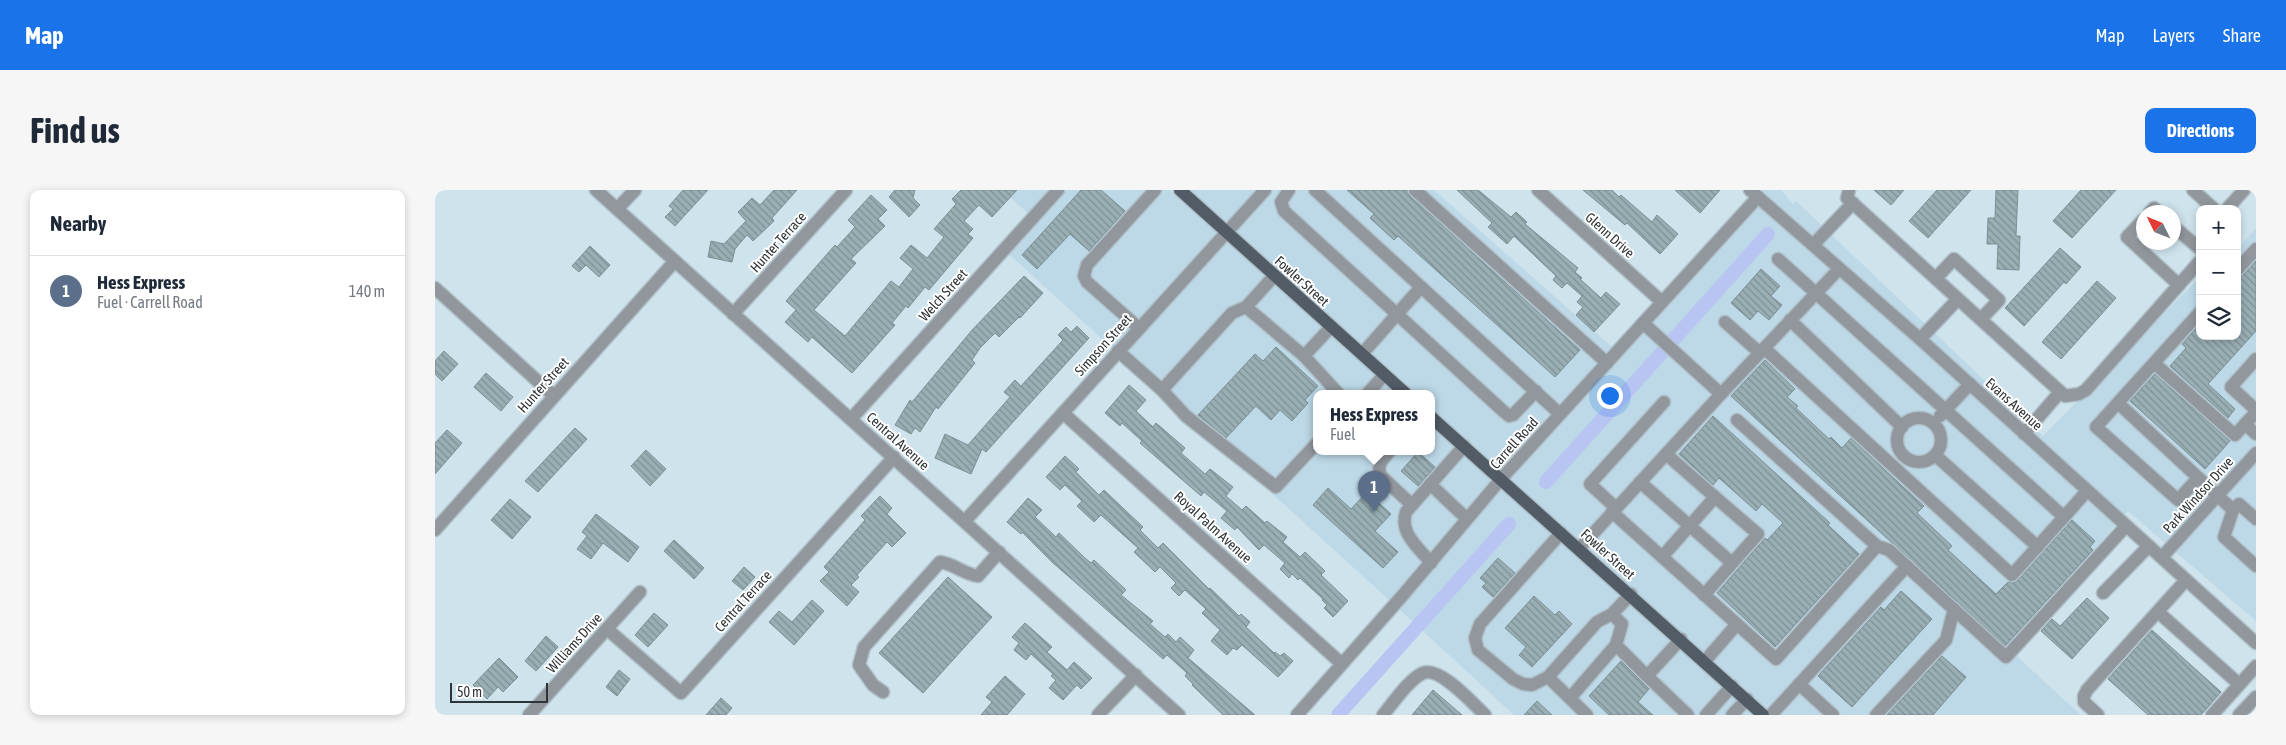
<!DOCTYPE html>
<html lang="en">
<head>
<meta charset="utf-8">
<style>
	:root { --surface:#fff; --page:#f6f6f7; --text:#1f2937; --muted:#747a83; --line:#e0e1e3; --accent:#1a73e8 }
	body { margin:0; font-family:"Asap Condensed",sans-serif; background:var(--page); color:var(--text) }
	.controls { position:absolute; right:15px; top:15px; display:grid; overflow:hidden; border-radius:10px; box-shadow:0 2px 8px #0003 }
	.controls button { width:45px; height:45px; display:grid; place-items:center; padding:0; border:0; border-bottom:1px solid var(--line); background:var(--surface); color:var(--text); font:25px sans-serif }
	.compass { position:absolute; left:1701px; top:15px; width:45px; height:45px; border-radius:50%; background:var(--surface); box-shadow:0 2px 8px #0003; rotate:313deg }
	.scale { position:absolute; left:15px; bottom:12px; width:98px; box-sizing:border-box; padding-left:5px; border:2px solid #2e3539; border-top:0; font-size:14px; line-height:18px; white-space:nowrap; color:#2e3539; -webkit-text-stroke:4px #fff; paint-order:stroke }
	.you { position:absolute; left:1174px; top:205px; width:18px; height:18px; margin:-12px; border:4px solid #fff; border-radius:50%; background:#1a73e8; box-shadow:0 0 0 8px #1a73e833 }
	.badge { display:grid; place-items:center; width:32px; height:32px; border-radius:50%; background:var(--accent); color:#fff; font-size:16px; font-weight:700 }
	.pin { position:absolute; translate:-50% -41px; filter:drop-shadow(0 1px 2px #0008) }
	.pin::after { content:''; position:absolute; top:26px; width:18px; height:15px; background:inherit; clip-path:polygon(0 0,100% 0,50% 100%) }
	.popup { position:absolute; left:878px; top:200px; width:122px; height:65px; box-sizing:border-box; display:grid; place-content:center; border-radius:10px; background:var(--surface); filter:drop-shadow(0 1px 4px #0005); font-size:16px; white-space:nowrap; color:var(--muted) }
	.popup b { font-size:19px; color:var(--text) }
	.popup::after { content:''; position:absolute; left:50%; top:100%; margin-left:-10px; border:10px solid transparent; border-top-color:var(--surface) }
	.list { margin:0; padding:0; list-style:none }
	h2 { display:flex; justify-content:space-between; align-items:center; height:65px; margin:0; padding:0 20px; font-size:21px }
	h2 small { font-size:16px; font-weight:400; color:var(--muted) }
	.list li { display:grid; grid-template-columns:32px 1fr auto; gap:15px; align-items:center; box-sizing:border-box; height:70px; padding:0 20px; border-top:1px solid var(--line) }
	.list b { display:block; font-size:19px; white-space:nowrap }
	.list p { margin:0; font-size:16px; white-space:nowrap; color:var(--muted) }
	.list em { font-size:16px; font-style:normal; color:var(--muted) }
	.icon { flex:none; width:28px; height:28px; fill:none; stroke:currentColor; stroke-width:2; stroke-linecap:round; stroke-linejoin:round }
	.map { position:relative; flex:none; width:1821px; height:525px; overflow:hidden; border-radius:10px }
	header { display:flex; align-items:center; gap:30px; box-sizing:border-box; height:70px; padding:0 25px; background:var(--accent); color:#fff }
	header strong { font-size:24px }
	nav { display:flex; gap:28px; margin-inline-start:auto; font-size:18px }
	.intro { display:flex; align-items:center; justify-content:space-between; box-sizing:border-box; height:120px; padding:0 30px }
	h1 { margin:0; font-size:35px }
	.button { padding:12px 22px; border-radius:10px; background:var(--accent); color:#fff; font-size:18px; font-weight:700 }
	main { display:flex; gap:30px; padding:0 30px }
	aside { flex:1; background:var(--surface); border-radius:10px; box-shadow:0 2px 8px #0003 }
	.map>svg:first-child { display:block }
	.built { fill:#bdd9e8 }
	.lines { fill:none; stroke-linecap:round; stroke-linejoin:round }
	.canal { stroke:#b8c4f2; stroke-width:14 }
	.building { fill:url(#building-back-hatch); stroke:#7a9094 }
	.minor-casing { stroke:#afc0c9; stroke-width:15 }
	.major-casing { stroke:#afc0c9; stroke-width:15 }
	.minor { stroke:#92979e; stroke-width:12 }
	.major { stroke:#525c67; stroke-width:12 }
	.labels { text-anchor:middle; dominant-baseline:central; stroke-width:4; stroke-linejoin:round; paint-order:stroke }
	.street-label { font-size:14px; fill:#2e3539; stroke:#fff }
</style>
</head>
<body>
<header>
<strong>Map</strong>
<nav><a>Map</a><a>Layers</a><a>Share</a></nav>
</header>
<div class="intro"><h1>Find us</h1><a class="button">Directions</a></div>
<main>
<aside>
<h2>Nearby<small></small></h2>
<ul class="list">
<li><span class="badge" style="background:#5c6f8a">1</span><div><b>Hess Express</b><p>Fuel · Carrell Road</p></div><em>140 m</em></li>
</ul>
</aside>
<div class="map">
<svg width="1821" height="525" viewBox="0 0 1821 525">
	<defs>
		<pattern id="building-back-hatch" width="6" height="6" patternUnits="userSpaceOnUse" patternTransform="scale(1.25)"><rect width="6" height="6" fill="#99afb4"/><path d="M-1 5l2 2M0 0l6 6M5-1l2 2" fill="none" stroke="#7d8f93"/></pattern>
	</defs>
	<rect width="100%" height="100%" fill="#cfe3ed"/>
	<g class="built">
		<polygon points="567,0 735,0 960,203 882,203 882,261 996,261 997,236 1056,289 954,410 566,57 595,25"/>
		<polygon points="755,0 999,0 1177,157 1065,279 997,218 996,203 980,203"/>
		<polygon points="1325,0 1346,0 1358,14 1361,11 1608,246 1765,87 1765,146 1802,146 1802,52 1806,55 1821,38 1821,431 1693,321 1689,325 1489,144"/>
		<polygon points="1324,17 1480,154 1680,335 1575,460 1646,525 1338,525 1076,289"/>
		<polygon points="1067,299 1276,485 1319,525 1079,525 965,420"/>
	</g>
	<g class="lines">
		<g class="canal">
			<polyline points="1111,292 1333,44"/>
			<polyline points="903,525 1074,334"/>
		</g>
	</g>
	<g class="building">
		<polygon points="248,0 273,0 240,36 230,27 238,19 234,16"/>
		<polygon points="339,0 362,0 337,28 339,31 318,51 312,45 300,59 297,72 273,67 276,51 289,54 311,31 303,22 317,8 325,15"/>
		<polygon points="460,0 480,0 478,8 485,15 474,27 454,7"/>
		<polygon points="526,0 582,0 557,27 544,15 529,31 538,39 533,44 538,48 494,100 490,97 473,118 471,116 457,133 460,135 417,183 377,147 373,152 350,132 361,120 351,111 400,55 402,57 420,37 413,30 436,5 452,20 443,29 450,36 416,69 421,73 379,120 410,146 456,91 464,97 478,79 465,68 476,55 492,68 509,47 499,39 521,14 517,9"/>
		<polygon points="646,0 666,0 690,21 654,61 635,44 602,79 587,65"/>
		<polygon points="912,0 972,0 975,6 1145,160 1120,187 963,46 959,50 935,28 939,24"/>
		<polygon points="1022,0 1043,0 1076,27 1081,22 1092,32 1090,34 1143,78 1140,82 1147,88 1145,89 1166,108 1171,102 1185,114 1159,142 1141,125 1148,117 1142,112 1147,106 1132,93 1127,98 1118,90 1121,86 1079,46 1072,54 1053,37 1057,33"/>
		<polygon points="1148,0 1177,0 1184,7 1186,5 1217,32 1222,25 1243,44 1225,64 1192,33 1190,35"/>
		<polygon points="1240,0 1285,0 1265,23"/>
		<polygon points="1439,0 1469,0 1456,15"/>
		<polygon points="1502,0 1536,0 1493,48 1474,31"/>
		<polygon points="1561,0 1583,0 1581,46 1585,46 1584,80 1562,79 1563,54 1552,54 1553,28 1560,28"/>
		<polygon points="1646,0 1681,0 1637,48 1618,31"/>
		<polygon points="155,56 175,75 164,87 151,75 144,82 137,76"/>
		<polygon points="1625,58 1646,77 1631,94 1629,92 1589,136 1570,118"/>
		<polygon points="1821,71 1821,141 1773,194 1800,219 1793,228 1735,176 1751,158 1747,154 1765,134 1765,146 1802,146 1802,89 1808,85"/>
		<polygon points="1326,79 1345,96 1336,106 1347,115 1334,130 1323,121 1315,130 1296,113"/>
		<polygon points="589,86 608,103 585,128 584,127 564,147 560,143 545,158 537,170 540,173 503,219 501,217 485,242 480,238 476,244 460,235 475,210 477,212 538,139"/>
		<polygon points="1662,91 1681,108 1626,169 1607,152"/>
		<polygon points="642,136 654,148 551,262 547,259 536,284 500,268 510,244 533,255 575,207 569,202 580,190 586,196 628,150 623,145 631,137 636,142"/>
		<polygon points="841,157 883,196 870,210 873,213 857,231 845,220 836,230 821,216 791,248 763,225 820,164 828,171"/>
		<polygon points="9,161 23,174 7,191 0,184 0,171"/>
		<polygon points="1330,170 1360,199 1352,207 1363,216 1361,218 1394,249 1396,247 1407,258 1416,248 1466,295 1489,316 1482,323 1517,356 1513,360 1561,404 1573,392 1579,393 1583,390 1637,330 1660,351 1655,357 1658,360 1570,456 1296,206"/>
		<polygon points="51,183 78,207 66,221 39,197"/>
		<polygon points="1720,184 1795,251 1770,279 1695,211"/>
		<polygon points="694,195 711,210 701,221 718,237 721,233 750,258 746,263 770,284 775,279 798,297 791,306 807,320 811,316 830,333 832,331 852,347 848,352 865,367 870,362 890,381 886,385 913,411 898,427 889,418 892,415 887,410 888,409 865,388 863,390 857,384 854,388 845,379 850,373 829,355 824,360 802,337 800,340 786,328 792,321 769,302 766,306 705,253 707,251 687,233 685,236 670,223"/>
		<polygon points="1278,226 1395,333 1393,335 1424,364 1340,457 1282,403 1330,348 1332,350 1348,333 1327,314 1321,321 1284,288 1278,295 1244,264"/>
		<polygon points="140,238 152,249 103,302 90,291"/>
		<polygon points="12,240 27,253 0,284 0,253"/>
		<polygon points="211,260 231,279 215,296 196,276"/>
		<polygon points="983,262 1000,277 983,296 966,281"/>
		<polygon points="630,266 644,279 641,282 664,305 669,300 708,337 705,340 723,358 728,353 774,399 775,398 804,426 806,424 815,432 811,437 824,449 839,463 840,462 845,466 849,463 858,471 843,487 807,455 802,460 798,458 792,465 776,451 785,440 767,423 771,419 750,400 744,406 736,398 741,393 725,377 720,382 699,362 703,358 666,325 659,332 642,316 647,311 630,295 625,300 611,287"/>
		<polygon points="893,298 916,319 932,302 956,324 940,341 963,362 948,378 878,315"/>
		<polygon points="445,306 457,318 452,324 471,343 457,357 452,352 422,385 424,387 416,395 424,402 412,416 385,391 394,382 389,377 430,330 426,326"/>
		<polygon points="593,308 607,320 600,327 621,347 624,343 650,368 656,373 659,370 691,400 686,405 718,431 715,434 730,447 733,444 741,452 745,447 759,460 753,468 820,525 788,525 757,495 758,494 750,486 752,483 732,465 728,469 617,372 587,342 586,344 572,332"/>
		<polygon points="75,309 96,327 77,349 56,330"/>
		<polygon points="161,324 204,357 193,372 168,353 156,369 142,359 152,346 147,342"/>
		<polygon points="239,350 269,378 259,389 229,361"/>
		<polygon points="1063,368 1080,383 1058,407 1047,397 1051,393 1045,388"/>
		<polygon points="309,377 320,387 308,400 297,391"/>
		<polygon points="513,387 557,427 488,503 444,463"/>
		<polygon points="1466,401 1497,429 1417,517 1383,486 1446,417 1449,420"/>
		<polygon points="1099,406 1120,425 1124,421 1137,434 1097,477 1084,465 1091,457 1070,438"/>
		<polygon points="1652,408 1674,428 1637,469 1606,441 1617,429 1625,436"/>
		<polygon points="377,410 389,421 359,455 334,432 344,421 357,432"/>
		<polygon points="219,423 233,435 213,457 200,445"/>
		<polygon points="590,433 617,457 612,462 632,480 639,472 657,488 646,499 642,495 628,510 614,498 621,490 616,486 618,484 596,464 591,470 579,460 584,453 577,447"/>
		<polygon points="1717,440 1786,502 1766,525 1713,525 1673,489"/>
		<polygon points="111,446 123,457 101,481 90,471"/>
		<polygon points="1507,466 1531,487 1498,525 1452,525"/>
		<polygon points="64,468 83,487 68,502 63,497 52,509 38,495"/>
		<polygon points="1186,471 1214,499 1203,512 1218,525 1174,525 1154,506"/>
		<polygon points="184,480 195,489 182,506 171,497"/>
		<polygon points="570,486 590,504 572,525 546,525 557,512 551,507"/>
		<polygon points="998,500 1027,525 977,525"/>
		<polygon points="286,508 297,518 291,525 271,525"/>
		<polygon points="1102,511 1117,525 1089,525"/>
	</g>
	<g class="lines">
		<g class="minor-casing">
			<g id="minor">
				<polyline points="161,0 744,525"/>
				<polyline points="854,0 846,12 849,21 1067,220 1074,226 1078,225 1101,201"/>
				<polyline points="880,0 1125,224"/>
				<polyline points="980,0 1172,173"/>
				<polyline points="1103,0 1227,112"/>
				<polyline points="1315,0 1485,149 1821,453"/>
				<polyline points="1414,0 1412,8 1630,206 1644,204 1651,200 1765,71"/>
				<polyline points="1758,0 1779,19"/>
				<polyline points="182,19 200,0"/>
				<polyline points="1792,19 1809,0"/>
				<polyline points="1715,22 1719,18 1724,22"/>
				<polyline points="1708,30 1692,47 1744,95"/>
				<polyline points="1738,36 1765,59"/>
				<polyline points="1378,55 1418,13"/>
				<polyline points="1343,69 1629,327 1652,301"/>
				<polyline points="1802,80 1821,59"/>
				<polyline points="1501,88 1519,69 1564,110 1546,129"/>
				<polyline points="0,98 119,206"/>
				<polyline points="811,117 869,166 903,203"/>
				<polyline points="298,124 411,0"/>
				<polyline points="1355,130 1467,237"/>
				<polyline points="1290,132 1325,163"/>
				<polyline points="704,138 652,92 649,86 652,75 720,0"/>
				<polyline points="1485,149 1523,109"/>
				<polyline points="1329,158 1577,385 1629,327"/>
				<polyline points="683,161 727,200 797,123 811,117 839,86"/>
				<polyline points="927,164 986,97"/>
				<polyline points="869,166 896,137"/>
				<polyline points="1821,169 1796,197 1821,220"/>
				<polyline points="1719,173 1800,245 1821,222"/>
				<polyline points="727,200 751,226 841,297 882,253"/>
				<polyline points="933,203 949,185"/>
				<polyline points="1286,204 1404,79"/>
				<polyline points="1683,213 1798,320"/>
				<polyline points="628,223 907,474"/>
				<polyline points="1505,226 1535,194"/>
				<circle cx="1484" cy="250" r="22"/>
				<polyline points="416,229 623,0"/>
				<polyline points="1810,234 1821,244"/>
				<polyline points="1589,244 1625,202"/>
				<path d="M955,261c-7,8 -14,14 -9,25l31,29"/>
				<polyline points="1231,264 1280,307"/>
				<polyline points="1500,265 1603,357"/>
				<polyline points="1763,288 1743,310 1661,237 1765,122"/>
				<polyline points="1205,292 1297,373"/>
				<polyline points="995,294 1032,329"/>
				<polyline points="1181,318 1155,294 1229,212"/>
				<polyline points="1177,322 1341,469 1442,356 1302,230"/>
				<polyline points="1821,329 1804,314 1798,320 1789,347 1821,376"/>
				<polyline points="530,331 830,0"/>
				<polyline points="0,340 240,71"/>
				<polyline points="1126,343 1045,434 1040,448 1043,460 1078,489 1088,494 1097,495 1113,487 1162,432 1177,424 1196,404"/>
				<polyline points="1442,356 1454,360 1571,467 1691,336"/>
				<polyline points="1144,359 1286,204 1208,133"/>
				<polyline points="1227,367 1280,307 1323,344 1269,405"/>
				<polyline points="1727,367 1821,263"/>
				<path d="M996,373c-13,-16 -32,-30 -25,-51l58,-66"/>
				<polyline points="1668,403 1714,356"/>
				<polyline points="1723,422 1804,494"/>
				<polyline points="1177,424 1187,434 1181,455 1212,486 1246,449"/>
				<polyline points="172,439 246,503 459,267"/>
				<polyline points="1270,471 1302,434"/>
				<polyline points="1212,486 1253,525"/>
				<polyline points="1113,487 1152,525"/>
				<polyline points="1364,494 1398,525"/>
				<path d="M448,502l-10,-7 -14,-20 5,-18 76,-85c15,2 23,12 38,14l21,-24"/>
				<polyline points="1135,508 1181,455"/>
				<polyline points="94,525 205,402"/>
				<polyline points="663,525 701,485"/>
				<polyline points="862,525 968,405 1066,289 1323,7"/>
				<path d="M948,525c10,-12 26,-36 40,-42 17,-7 50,31 62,42"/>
				<polyline points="1271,525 1297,496"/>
				<polyline points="1297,525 1312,509"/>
				<polyline points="1336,525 1472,376"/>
				<polyline points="1441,525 1511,450 1519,419"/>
				<polyline points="1663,525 1649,512 1649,506 1652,500 1751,390"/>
				<polyline points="1777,525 1821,476"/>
				<polyline points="1804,525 1821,507"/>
			</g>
		</g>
		<g class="major-casing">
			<g id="major">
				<polyline points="745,0 970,203"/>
				<polyline points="996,227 1328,525"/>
			</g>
		</g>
		<use href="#minor" class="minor"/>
		<use href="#major" class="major"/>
	</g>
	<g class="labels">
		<g class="street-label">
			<text transform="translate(1175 45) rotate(42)">Glenn Drive</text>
			<text transform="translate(343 52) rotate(-48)">Hunter Terrace</text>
			<text transform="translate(867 91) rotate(42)">Fowler Street</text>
			<text transform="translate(508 105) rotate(-48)">Welch Street</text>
			<text transform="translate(668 155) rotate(-48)">Simpson Street</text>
			<text transform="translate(108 195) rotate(-48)">Hunter Street</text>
			<text transform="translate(1579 214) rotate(42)">Evans Avenue</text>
			<text transform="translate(463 251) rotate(42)">Central Avenue</text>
			<text transform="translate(1079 253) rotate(-48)">Carrell Road</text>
			<text transform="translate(1763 305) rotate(-48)">Park Windsor Drive</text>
			<text transform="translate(778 337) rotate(42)">Royal Palm Avenue</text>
			<text transform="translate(1173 364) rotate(42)">Fowler Street</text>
			<text transform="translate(308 411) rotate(-48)">Central Terrace</text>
			<text transform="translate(139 453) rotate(-48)">Williams Drive</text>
		</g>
	</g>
</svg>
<div class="controls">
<button>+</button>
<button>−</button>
<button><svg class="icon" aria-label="layers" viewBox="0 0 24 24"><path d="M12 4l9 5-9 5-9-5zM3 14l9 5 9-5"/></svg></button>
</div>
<svg class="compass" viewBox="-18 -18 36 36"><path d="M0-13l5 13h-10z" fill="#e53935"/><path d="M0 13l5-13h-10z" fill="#747a83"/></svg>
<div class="scale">50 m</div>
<div class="you"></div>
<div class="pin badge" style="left:939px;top:322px;background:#5c6f8a">1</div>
<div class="popup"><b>Hess Express</b>Fuel</div>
</div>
</main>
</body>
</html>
